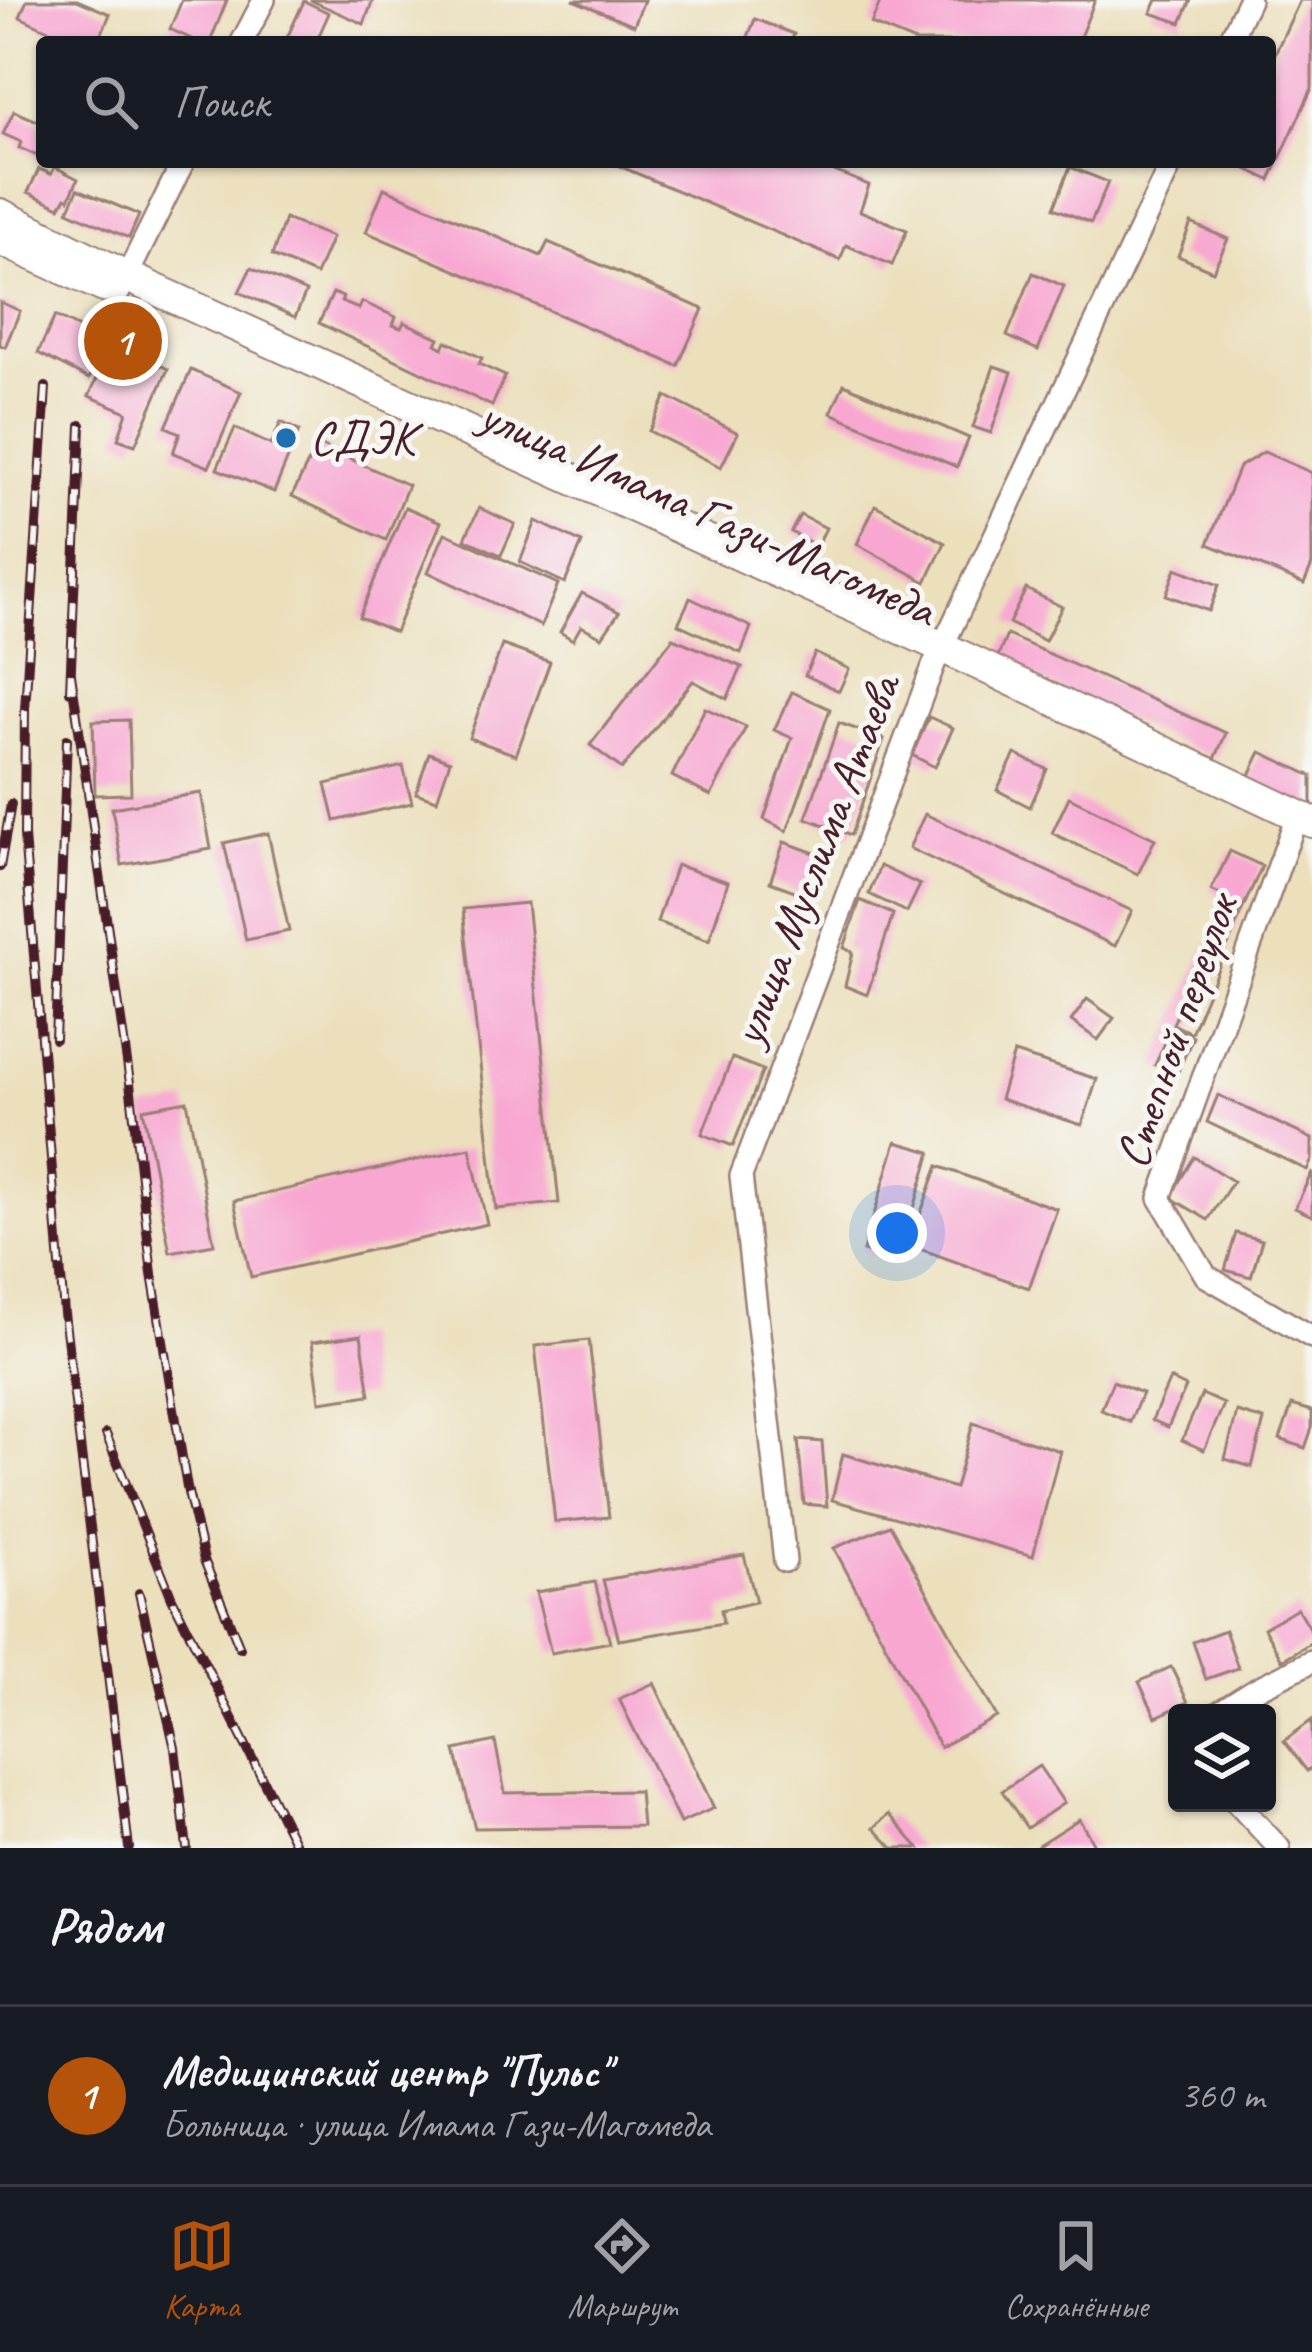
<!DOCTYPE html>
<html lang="ru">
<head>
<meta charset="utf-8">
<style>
	:root { --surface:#171b24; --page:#242831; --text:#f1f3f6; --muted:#9ea1a6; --line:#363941; --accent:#b45309 }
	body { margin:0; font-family:Caveat,sans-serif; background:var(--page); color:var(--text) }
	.controls { position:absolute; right:36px; bottom:36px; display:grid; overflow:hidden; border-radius:12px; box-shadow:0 3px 9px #0004 }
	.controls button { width:108px; height:108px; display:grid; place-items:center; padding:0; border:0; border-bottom:3px solid var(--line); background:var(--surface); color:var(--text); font:60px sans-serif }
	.you { position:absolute; left:897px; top:1233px; width:42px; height:42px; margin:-30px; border:9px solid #fff; border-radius:50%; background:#1a73e8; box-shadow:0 0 0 18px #1a73e833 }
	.badge { display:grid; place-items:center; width:78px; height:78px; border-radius:50%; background:var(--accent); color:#fff; font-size:39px; font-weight:700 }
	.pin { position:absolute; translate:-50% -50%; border:6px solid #fff; box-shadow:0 3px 12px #0006 }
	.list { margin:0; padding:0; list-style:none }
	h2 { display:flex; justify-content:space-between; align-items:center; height:156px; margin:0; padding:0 48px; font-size:51px }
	h2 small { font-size:39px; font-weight:400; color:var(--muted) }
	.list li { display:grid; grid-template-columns:78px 1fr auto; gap:36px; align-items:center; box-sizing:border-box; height:180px; padding:0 48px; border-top:3px solid var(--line) }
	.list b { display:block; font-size:45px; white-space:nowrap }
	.list p { margin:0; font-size:39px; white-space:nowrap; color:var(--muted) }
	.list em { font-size:39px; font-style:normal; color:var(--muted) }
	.icon { flex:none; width:66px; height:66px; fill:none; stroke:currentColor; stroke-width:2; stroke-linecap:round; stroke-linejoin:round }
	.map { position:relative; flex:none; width:1312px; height:1848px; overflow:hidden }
	.search { position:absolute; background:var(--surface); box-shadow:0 3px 9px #0004; left:36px; right:36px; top:36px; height:132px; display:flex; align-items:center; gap:30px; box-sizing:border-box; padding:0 42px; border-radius:12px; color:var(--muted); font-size:45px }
	.sheet { height:336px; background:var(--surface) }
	nav { display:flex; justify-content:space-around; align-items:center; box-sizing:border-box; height:168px; border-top:3px solid var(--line); background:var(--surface); font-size:33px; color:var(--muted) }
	nav a { display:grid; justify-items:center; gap:6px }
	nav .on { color:var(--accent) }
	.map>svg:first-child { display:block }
	.building { fill:#f8a7d1 }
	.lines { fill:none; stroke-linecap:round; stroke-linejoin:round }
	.street-casing { stroke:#9a7f74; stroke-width:26 }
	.secondary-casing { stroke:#9a7f74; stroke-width:34 }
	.street { stroke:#fff; stroke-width:21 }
	.secondary { stroke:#fff; stroke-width:30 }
	.rail-casing { stroke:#4a1f2b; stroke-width:10 }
	.rail { stroke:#f6f6f2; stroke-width:6; stroke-dasharray:18; stroke-linecap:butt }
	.poi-dot { fill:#1f6fb2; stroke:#f6f6f2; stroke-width:4.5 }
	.labels { text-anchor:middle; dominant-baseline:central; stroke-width:10; stroke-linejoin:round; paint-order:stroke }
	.poi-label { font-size:48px; fill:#4a1f2b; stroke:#f6f6f2; text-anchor:start }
	.street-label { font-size:48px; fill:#4a1f2b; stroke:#f6f6f2 }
</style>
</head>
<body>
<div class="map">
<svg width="1312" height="1848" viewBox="0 0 1312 1848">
	<rect width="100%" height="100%" fill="#f6f6f2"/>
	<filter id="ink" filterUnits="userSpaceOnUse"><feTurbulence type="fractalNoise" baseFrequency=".00833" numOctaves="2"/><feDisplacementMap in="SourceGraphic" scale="24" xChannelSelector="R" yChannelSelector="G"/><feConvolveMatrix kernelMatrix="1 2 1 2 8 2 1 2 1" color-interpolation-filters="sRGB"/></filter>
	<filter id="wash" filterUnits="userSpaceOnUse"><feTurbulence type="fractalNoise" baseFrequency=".004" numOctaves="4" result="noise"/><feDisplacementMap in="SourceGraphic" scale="48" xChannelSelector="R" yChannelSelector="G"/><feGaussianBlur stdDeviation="2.7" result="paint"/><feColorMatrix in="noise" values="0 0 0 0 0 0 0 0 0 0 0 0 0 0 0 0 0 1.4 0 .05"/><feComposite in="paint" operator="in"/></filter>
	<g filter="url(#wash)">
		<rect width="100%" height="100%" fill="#ebdfbc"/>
		<g id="blocks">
			<g class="building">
				<polygon points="27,0 77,0 110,14 98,42 67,42 68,39 20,17"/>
				<polygon points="182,0 227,0 210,42 198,42 170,29"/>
				<polygon points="310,0 373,0 364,24"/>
				<polygon points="573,0 644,0 634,25"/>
				<polygon points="881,0 1095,0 1078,42 915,42 871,24"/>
				<polygon points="1157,0 1191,0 1181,23 1151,13"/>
				<polygon points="1300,0 1312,0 1312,88 1270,180 1232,162 1270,162 1270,64"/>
				<polygon points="304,1 329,13 316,42 285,42"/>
				<polygon points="755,19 794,34 791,42 746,42"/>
				<polygon points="14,111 42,123 42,158 19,148 21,142 3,134"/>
				<polygon points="610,162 812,162 869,185 860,211 907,230 892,265 846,245 840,260"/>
				<polygon points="55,167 78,179 69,199 66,197 60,207 28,192 39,169 51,174"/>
				<polygon points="1070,167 1108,182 1091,223 1054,208"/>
				<polygon points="384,188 541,256 548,242 703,309 678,366 366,232"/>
				<polygon points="78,189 139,215 129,238 68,211"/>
				<polygon points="285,219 332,237 316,275 272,256"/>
				<polygon points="1191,223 1228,239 1213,271 1178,256"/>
				<polygon points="251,268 306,292 295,317 239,292"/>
				<polygon points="1033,273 1064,286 1038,350 1007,336"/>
				<polygon points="333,293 343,297 341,302 359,309 362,302 396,317 393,325 401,328 404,322 439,338 436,344 443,348 446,341 482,358 479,364 505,376 492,406 319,323"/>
				<polygon points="0,302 20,311 5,347 0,345"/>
				<polygon points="55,316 107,342 89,379 38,353"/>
				<polygon points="113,343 168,369 135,445 118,439 127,412 89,396"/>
				<polygon points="994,366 1012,372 991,433 973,427"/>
				<polygon points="191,370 241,392 209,467 173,453 180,433 166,427"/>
				<polygon points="844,384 969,438 957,467 831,413"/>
				<polygon points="666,396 738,433 721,467 649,431"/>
				<polygon points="281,422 299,431 274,492 217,469 235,428 271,445"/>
				<polygon points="317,444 408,485 386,540 292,496"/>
				<polygon points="1264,452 1312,473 1312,565 1304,584 1208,544 1239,467"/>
				<polygon points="875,505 945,543 926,582 857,544"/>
				<polygon points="405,507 441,522 395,632 359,617"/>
				<polygon points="479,508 515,524 501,555 465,539"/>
				<polygon points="800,515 826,528 817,546 791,532"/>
				<polygon points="536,521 582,543 565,583 520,562"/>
				<polygon points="445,533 558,584 541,626 428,572"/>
				<polygon points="1176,568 1219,585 1209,611 1166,595"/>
				<polygon points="1026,589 1062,607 1045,641 1009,623"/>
				<polygon points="582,593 619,612 602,637 581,626 573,640 560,632"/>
				<polygon points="690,598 751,627 741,653 678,624"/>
				<polygon points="1007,635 1226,733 1215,759 996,661"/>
				<polygon points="673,638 742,667 727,699 693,681 622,769 590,745"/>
				<polygon points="502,645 550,662 516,755 469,738"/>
				<polygon points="815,653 849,669 839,691 805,675"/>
				<polygon points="792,692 830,709 787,831 764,819 792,738 774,730"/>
				<polygon points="705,708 746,727 711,796 672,776"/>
				<polygon points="929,717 953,728 935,767 912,755"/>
				<polygon points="129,720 131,794 95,795 93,721"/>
				<polygon points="839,723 884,739 851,835 806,818"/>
				<polygon points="1261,752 1312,776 1312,817 1245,785"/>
				<polygon points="429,753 450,761 437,800 416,793"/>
				<polygon points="1015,754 1047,769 1030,807 997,790"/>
				<polygon points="403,766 412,803 335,821 326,784"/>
				<polygon points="201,793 211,849 122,865 112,808"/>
				<polygon points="1069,797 1155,839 1138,874 1052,833"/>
				<polygon points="925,814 1132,911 1115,946 909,848"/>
				<polygon points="268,833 289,931 246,940 224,843"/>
				<polygon points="784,842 826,857 811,897 770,882"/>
				<polygon points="1230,851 1262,866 1241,912 1224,905 1227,897 1211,890"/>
				<polygon points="676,865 728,882 709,940 657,922"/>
				<polygon points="880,866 920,885 907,912 869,894"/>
				<polygon points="860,900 893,914 867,995 845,986 853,952 844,948"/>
				<polygon points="527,903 559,1203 496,1209 463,909"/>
				<polygon points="1226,909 1240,915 1226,950 1211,942"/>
				<polygon points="1207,944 1225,952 1191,1033 1173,1024"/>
				<polygon points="1087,999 1114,1018 1098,1040 1071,1021"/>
				<polygon points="1172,1027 1193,1037 1176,1076 1155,1065"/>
				<polygon points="1014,1053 1097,1079 1082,1125 1000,1099"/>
				<polygon points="732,1058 763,1070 733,1146 702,1134"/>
				<polygon points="1218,1095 1312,1139 1312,1160 1307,1170 1207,1122"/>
				<polygon points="187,1101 214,1244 170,1252 143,1109"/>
				<polygon points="896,1142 931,1152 898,1261 863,1251"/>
				<polygon points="470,1148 487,1224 251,1277 234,1201"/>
				<polygon points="1194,1157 1233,1181 1208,1220 1170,1197"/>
				<polygon points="938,1166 1057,1209 1029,1288 909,1245"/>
				<polygon points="1312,1172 1312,1216 1295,1208"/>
				<polygon points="1236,1233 1262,1240 1251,1277 1225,1270"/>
				<polygon points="361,1335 370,1395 320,1402 312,1342"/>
				<polygon points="589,1340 609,1517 555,1522 535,1346"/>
				<polygon points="1170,1379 1186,1387 1168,1427 1152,1420"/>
				<polygon points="1113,1381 1142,1393 1130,1422 1101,1410"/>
				<polygon points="1202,1394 1224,1404 1204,1450 1182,1440"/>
				<polygon points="1292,1405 1312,1411 1312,1428 1305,1448 1280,1439"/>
				<polygon points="1237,1412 1264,1420 1252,1467 1225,1459"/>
				<polygon points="973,1423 1060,1451 1033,1556 832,1500 843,1454 955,1488"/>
				<polygon points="798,1440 822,1442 827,1506 804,1504"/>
				<polygon points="890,1525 997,1717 940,1747 834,1548"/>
				<polygon points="744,1555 756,1602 721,1610 723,1623 619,1640 603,1580"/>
				<polygon points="595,1582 610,1642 551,1653 536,1592"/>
				<polygon points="1297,1608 1312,1633 1312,1642 1282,1660 1264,1628"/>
				<polygon points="1225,1630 1238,1668 1206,1679 1193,1642"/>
				<polygon points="1171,1667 1188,1702 1156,1717 1139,1682"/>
				<polygon points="654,1683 714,1808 680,1823 619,1699"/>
				<polygon points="1312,1720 1312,1767 1307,1771 1284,1741"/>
				<polygon points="495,1741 505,1793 639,1791 642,1826 475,1828 455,1750"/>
				<polygon points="1039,1766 1064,1803 1027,1828 1002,1791"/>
				<polygon points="889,1814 919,1848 893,1848 874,1828"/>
				<polygon points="1079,1819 1096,1848 1040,1848 1038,1845"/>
			</g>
		</g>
	</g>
	<g filter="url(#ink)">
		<use href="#blocks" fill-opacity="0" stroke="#9a7f74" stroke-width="3"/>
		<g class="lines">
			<g class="street-casing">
				<g id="street">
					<polyline points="242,42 264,0"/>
					<polyline points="1229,42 1249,0"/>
					<polyline points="118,294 183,162"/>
					<polyline points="1293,827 1160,1198 1206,1276 1312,1337"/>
					<polyline points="785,1561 741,1176 934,664 1172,162"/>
					<polyline points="1218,1713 1256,1689 1312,1661"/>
					<polyline points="1237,1803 1279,1848"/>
				</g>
			</g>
			<g class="secondary-casing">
				<g id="secondary">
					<polyline points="0,214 126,276 942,647 1312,822"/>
					<polyline points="0,240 104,287"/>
				</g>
			</g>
			<use href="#street" class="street"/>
			<use href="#secondary" class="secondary"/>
			<g class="rail-casing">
				<g id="rail">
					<polyline points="46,387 25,709 24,836 64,1313 129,1848"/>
					<polyline points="71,674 130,1083 152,1274 187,1488 204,1560 240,1648"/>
					<polyline points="70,691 81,425"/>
					<polyline points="0,867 11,804"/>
					<polyline points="55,1039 67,739"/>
					<polyline points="106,1434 172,1598 297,1848"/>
					<polyline points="139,1593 175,1748 187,1848"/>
				</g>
			</g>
			<use href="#rail" class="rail"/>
		</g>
	</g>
	<circle class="poi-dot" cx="286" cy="438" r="12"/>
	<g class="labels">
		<g class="poi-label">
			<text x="310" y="438">СДЭК</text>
		</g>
		<g class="street-label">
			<text transform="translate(708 512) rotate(24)">улица Имама Гази-Магомеда</text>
			<text transform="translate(815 860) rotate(-69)">улица Муслима Атаева</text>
			<text transform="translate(1176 1031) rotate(-71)">Степной переулок</text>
		</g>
	</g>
</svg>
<div class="controls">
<button><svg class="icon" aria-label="layers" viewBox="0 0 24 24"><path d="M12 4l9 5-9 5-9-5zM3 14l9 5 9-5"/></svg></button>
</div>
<div class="you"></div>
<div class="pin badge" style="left:123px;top:341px">1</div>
<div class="search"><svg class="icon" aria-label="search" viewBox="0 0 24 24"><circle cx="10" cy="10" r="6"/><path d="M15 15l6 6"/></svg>Поиск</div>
</div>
<section class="sheet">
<h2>Рядом<small></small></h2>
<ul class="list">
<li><span class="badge">1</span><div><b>Медицинский центр &quot;Пульс&quot;</b><p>Больница · улица Имама Гази-Магомеда</p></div><em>360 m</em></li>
</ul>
</section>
<nav>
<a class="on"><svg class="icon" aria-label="map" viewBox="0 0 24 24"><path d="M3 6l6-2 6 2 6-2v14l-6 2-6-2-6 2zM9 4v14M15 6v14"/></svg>Карта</a>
<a><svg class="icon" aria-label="directions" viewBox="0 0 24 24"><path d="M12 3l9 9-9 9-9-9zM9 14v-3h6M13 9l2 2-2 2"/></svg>Маршрут</a>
<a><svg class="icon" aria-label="saved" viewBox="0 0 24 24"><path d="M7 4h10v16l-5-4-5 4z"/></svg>Сохранённые</a>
</nav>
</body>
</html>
